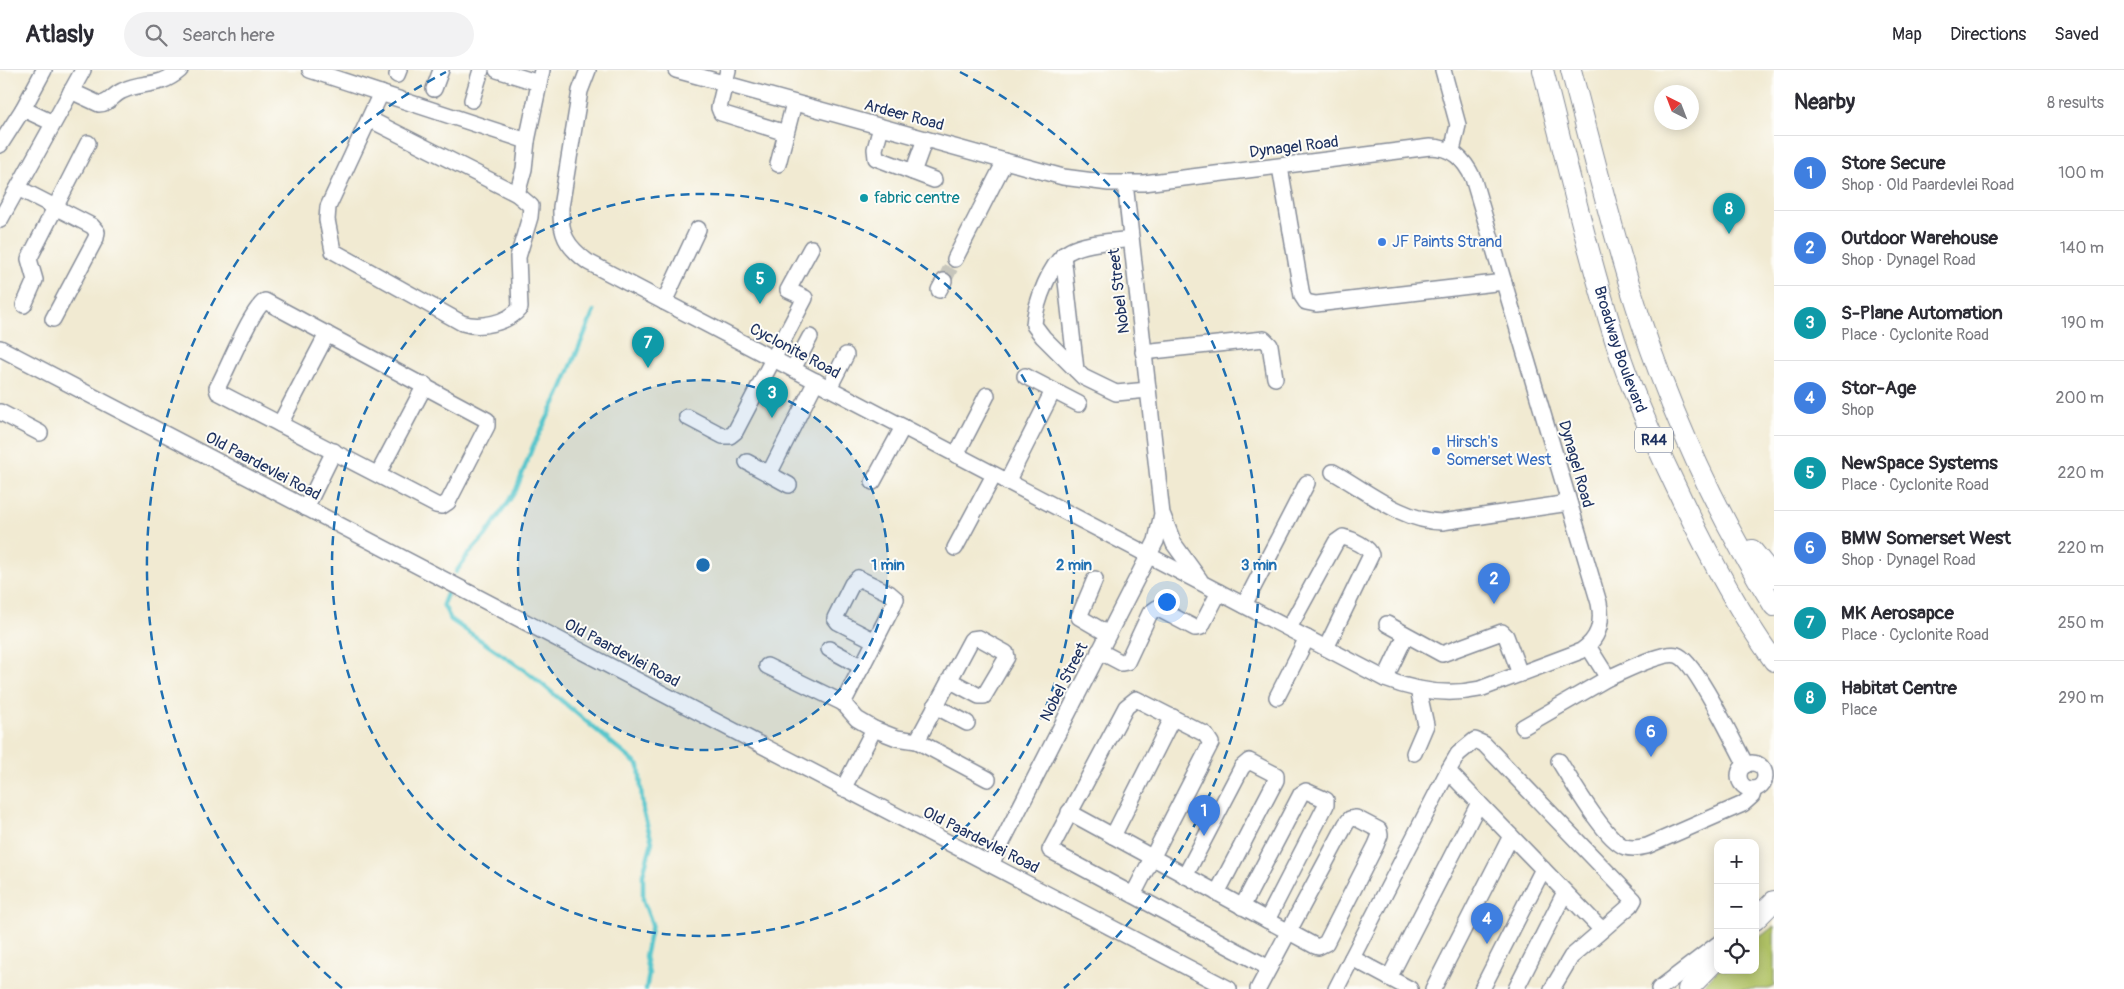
<!DOCTYPE html>
<html lang="en">
<head>
<meta charset="utf-8">
<style>
	:root { --surface:#fff; --page:#f2f2f3; --text:#2b2b33; --muted:#7c7c81; --line:#e1e1e2; --accent:#1f6fb2 }
	body { margin:0; font-family:Pangolin,sans-serif; background:var(--page); color:var(--text) }
	.controls { position:absolute; right:15px; bottom:15px; display:grid; overflow:hidden; border-radius:10px; box-shadow:0 2px 12px #0003 }
	.controls button { width:45px; height:45px; display:grid; place-items:center; padding:0; border:0; border-bottom:1px solid var(--line); background:var(--surface); color:var(--text); font:25px sans-serif }
	.compass { position:absolute; left:1654px; top:15px; width:45px; height:45px; border-radius:50%; background:var(--surface); box-shadow:0 2px 12px #0003; rotate:318deg }
	.you { position:absolute; left:1166px; top:531px; width:18px; height:18px; margin:-12px; border:4px solid #fff; border-radius:50%; background:#1a73e8; box-shadow:0 0 0 8px #1a73e833 }
	.badge { display:grid; place-items:center; width:32px; height:32px; border-radius:50%; background:var(--accent); color:#fff; font-size:16px; font-weight:700 }
	.pin { position:absolute; translate:-50% -41px; filter:drop-shadow(0 1px 2px #0008) }
	.pin::after { content:''; position:absolute; top:26px; width:18px; height:15px; background:inherit; clip-path:polygon(0 0,100% 0,50% 100%) }
	.list { margin:0; padding:0; list-style:none }
	h2 { display:flex; justify-content:space-between; align-items:center; height:65px; margin:0; padding:0 20px; font-size:21px }
	h2 small { font-size:16px; font-weight:400; color:var(--muted) }
	.list li { display:grid; grid-template-columns:32px 1fr auto; gap:15px; align-items:center; box-sizing:border-box; height:75px; padding:0 20px; border-top:1px solid var(--line) }
	.list b { display:block; font-size:19px; white-space:nowrap }
	.list p { margin:0; font-size:16px; white-space:nowrap; color:var(--muted) }
	.list em { font-size:16px; font-style:normal; color:var(--muted) }
	.icon { flex:none; width:28px; height:28px; fill:none; stroke:currentColor; stroke-width:2; stroke-linecap:round; stroke-linejoin:round }
	.map { position:relative; flex:none; width:1774px; height:919px; overflow:hidden }
	header { display:flex; align-items:center; gap:30px; box-sizing:border-box; height:70px; padding:0 25px; background:var(--surface); border-bottom:1px solid var(--line) }
	header strong { font-size:24px }
	nav { display:flex; gap:28px; margin-inline-start:auto; font-size:18px }
	.search { width:350px; height:45px; background:var(--page); display:flex; align-items:center; gap:12px; box-sizing:border-box; padding:0 18px; border-radius:28px; color:var(--muted); font-size:19px }
	main { display:flex }
	aside { flex:1; background:var(--surface) }
	.map>svg:first-child { display:block }
	.green { fill:#b1c366; stroke:#667962 }
	.lines { fill:none; stroke-linecap:round; stroke-linejoin:round }
	.stream { stroke:#58c6cc; stroke-width:4.5 }
	.minor-tunnel { stroke:#c6c5bb; stroke-width:15; stroke-dasharray:15 8; stroke-linecap:butt }
	.minor-casing { stroke:#868c98; stroke-width:18 }
	.major-casing { stroke:#868c98; stroke-width:22 }
	.minor { stroke:#fff; stroke-width:15 }
	.major { stroke:#fff; stroke-width:20 }
	.ring { fill:none; stroke:#1f6fb2; stroke-width:2.5; stroke-dasharray:9 6 }
	.culture-dot { fill:#0f9aa8; stroke:#fdfcf7; stroke-width:2 }
	.shop-dot { fill:#3f7fe0; stroke:#fdfcf7; stroke-width:2 }
	.labels { text-anchor:middle; dominant-baseline:central; stroke-width:4; stroke-linejoin:round; paint-order:stroke }
	.shield { fill:#fdfcf7; stroke:#5f6c8c; stroke-width:1 }
	.shield-label { font-size:15px; font-weight:bold; fill:#1b2f5e }
	.street-label { font-size:16px; fill:#1b2f5e; stroke:#fdfcf7 }
	.culture-label { font-size:16px; fill:#0d838f; stroke:#fdfcf7; text-anchor:start }
	.shop-label { font-size:16px; fill:#366cbe; stroke:#fdfcf7; text-anchor:start }
	.centre { fill:#1f6fb2; stroke:#fdfcf7; stroke-width:2.5 }
	.ring-label { font-size:15px; text-anchor:middle; font-weight:bold; fill:#1f6fb2; stroke:#fdfcf7; stroke-width:4; stroke-linejoin:round; paint-order:stroke }
</style>
</head>
<body>
<header>
<strong>Atlasly</strong>
<div class="search"><svg class="icon" aria-label="search" viewBox="0 0 24 24"><circle cx="10" cy="10" r="6"/><path d="M15 15l6 6"/></svg>Search here</div>
<nav><a>Map</a><a>Directions</a><a>Saved</a></nav>
</header>
<main>
<div class="map">
<svg width="1774" height="919" viewBox="0 0 1774 919">
	<rect width="100%" height="100%" fill="#fdfcf7"/>
	<filter id="ink" filterUnits="userSpaceOnUse"><feTurbulence type="fractalNoise" baseFrequency=".02" numOctaves="2"/><feDisplacementMap in="SourceGraphic" scale="10" xChannelSelector="R" yChannelSelector="G"/><feConvolveMatrix kernelMatrix="1 2 1 2 8 2 1 2 1" color-interpolation-filters="sRGB"/></filter>
	<filter id="wash" filterUnits="userSpaceOnUse"><feTurbulence type="fractalNoise" baseFrequency=".0096" numOctaves="4" result="noise"/><feDisplacementMap in="SourceGraphic" scale="20" xChannelSelector="R" yChannelSelector="G"/><feGaussianBlur stdDeviation="1.12" result="paint"/><feColorMatrix in="noise" values="0 0 0 0 0 0 0 0 0 0 0 0 0 0 0 0 0 1.4 0 .05"/><feComposite in="paint" operator="in"/></filter>
	<g filter="url(#wash)">
		<rect width="100%" height="100%" fill="#f1ead2"/>
		<polygon class="green" points="1774,856 1774,916 1769,919 1700,919 1718,900 1755,900 1755,871"/>
		<g class="lines">
			<g class="stream">
				<polyline points="456,502 467,486 486,465 516,420 533,376 559,325 594,241"/>
				<polyline points="447,524 443,534 451,550 530,604 639,696 643,741 652,772 643,804 643,830 652,854 645,887 649,904 646,919"/>
			</g>
		</g>
	</g>
	<g filter="url(#ink)">
		<g class="lines">
			<polyline class="minor-tunnel" points="944,211 955,189"/>
			<g class="minor-casing">
				<g id="minor">
					<polyline points="310,0 527,71"/>
					<polyline points="497,0 539,13"/>
					<path d="M588,0l-8,21 -19,116c-1,27 5,39 27,55l797,417c30,12 62,17 95,10l101,-38c18,-12 22,-28 18,-48l-126,-425c-9,-19 -21,-31 -43,-31l-286,36h-35l-46,-6 -387,-107"/>
					<polyline points="728,0 719,38 721,43 786,63"/>
					<polyline points="1443,0 1458,55 1452,81"/>
					<polyline points="397,5 399,0"/>
					<polyline points="434,19 441,0"/>
					<path d="M71,21l28,13c10,0 14,-9 23,-13 22,-11 36,-2 58,-21"/>
					<polyline points="472,30 481,0"/>
					<polyline points="23,39 53,53"/>
					<path d="M369,49l148,75 14,12 -1,11 -12,40 2,51c-12,15 -40,21 -58,15l-129,-72 -6,-31 1,-13 53,-114"/>
					<polyline points="881,57 875,79 876,88 934,110"/>
					<polyline points="0,75 23,39 44,0"/>
					<polyline points="778,94 794,33"/>
					<polyline points="1280,97 1302,226 1306,232 1316,234 1504,212"/>
					<polyline points="913,102 925,69"/>
					<polyline points="18,118 92,156 97,162 96,168 53,249"/>
					<polyline points="517,124 524,99 527,71 542,0"/>
					<polyline points="0,150 83,0"/>
					<polyline points="1063,185 1076,300 1083,307 1116,323 1148,320"/>
					<polyline points="955,189 1005,91"/>
					<polyline points="939,220 944,211"/>
					<path d="M265,231l222,119v6l-39,76 -6,4 -6,-1 -218,-113 -1,-4c10,-17 34,-79 48,-87z"/>
					<polyline points="664,232 698,159"/>
					<polyline points="24,235 35,210 29,189 88,73"/>
					<polyline points="0,278 1229,919"/>
					<polyline points="1143,282 1264,269 1270,275 1275,308"/>
					<polyline points="793,299 810,267"/>
					<path d="M1076,300l-33,-33 -9,-12c1,-21 17,-65 36,-74 17,-9 42,-9 60,-12"/>
					<polyline points="1025,306 1079,334"/>
					<polyline points="829,318 846,285"/>
					<polyline points="0,342 40,363"/>
					<polyline points="687,347 723,366 730,366 735,362 805,228 788,220 811,178"/>
					<polyline points="280,354 327,264"/>
					<polyline points="956,385 987,325"/>
					<polyline points="747,392 789,415"/>
					<path d="M1333,402c34,19 69,49 109,50l127,-19"/>
					<polyline points="378,404 425,315"/>
					<polyline points="769,404 816,311"/>
					<polyline points="873,412 903,357"/>
					<polyline points="1007,412 1053,321"/>
					<polyline points="306,438 334,381"/>
					<polyline points="1163,446 1174,474 1200,510"/>
					<polyline points="955,478 994,405"/>
					<polyline points="1095,509 1079,547 1108,564"/>
					<polyline points="1244,535 1307,413"/>
					<polyline points="1387,554 1442,584 1502,562 1506,566 1520,604"/>
					<path d="M1289,558l47,-86 7,-5c9,2 26,10 28,18l-45,93"/>
					<path d="M1588,576l20,32c15,-6 54,-27 69,-23 18,5 58,90 69,110"/>
					<polyline points="829,579 862,597"/>
					<polyline points="1099,581 1122,593 1127,592 1150,543 1157,538 1195,558 1201,557 1219,522"/>
					<polyline points="767,596 843,633 857,649 874,659 897,668 917,671 988,709"/>
					<polyline points="1385,609 1406,565"/>
					<polyline points="1277,627 1307,568"/>
					<polyline points="843,633 892,538 896,529 889,523 858,508 852,514 835,548 838,552 875,571"/>
					<polyline points="935,636 967,653"/>
					<polyline points="1523,657 1608,608"/>
					<polyline points="917,671 971,570 972,569 979,568 1006,583 1007,587 984,626 979,626 949,610"/>
					<polyline points="1414,683 1426,655 1418,619"/>
					<path d="M1559,691c12,19 46,79 66,86 8,2 14,1 22,-1l96,-42 9,-8 2,-7"/>
					<circle cx="1752" cy="706" r="13"/>
					<polyline points="1448,701 1602,860"/>
					<polyline points="843,719 874,659"/>
					<path d="M1069,742l198,108 48,26 3,1 8,-4 50,-98 4,-10 -1,-5 -23,-12 -6,1 -4,5c-29,55 -59,110 -88,165"/>
					<polyline points="1113,766 1173,647"/>
					<polyline points="991,794 1156,471 1162,444 1125,113"/>
					<polyline points="1185,806 1242,697 1249,691 1276,705 1276,710 1217,823"/>
					<polyline points="1133,825 1211,673 1205,664 1136,629 1126,637 1050,780 1055,783 1269,898"/>
					<polyline points="1242,837 1301,724 1306,721 1324,729 1326,730 1326,735 1267,850"/>
					<polyline points="1352,888 1410,919"/>
					<polyline points="1389,908 1479,733"/>
					<polyline points="1336,919 1448,701 1458,684 1475,670 1484,674 1634,830 1631,835 1571,887 1552,919"/>
					<polyline points="1433,919 1511,766"/>
					<polyline points="1482,919 1543,799"/>
					<polyline points="1516,919 1565,822"/>
					<polyline points="1659,919 1718,874"/>
				</g>
			</g>
			<g class="major-casing">
				<g id="major">
					<path id="s1" d="M1543,0c23,90 44,181 72,270 16,50 38,99 61,147 28,60 59,120 98,174"/>
					<path d="M1571,0c20,74 38,150 61,223 34,110 81,215 142,313"/>
					<polyline points="1752,480 1774,507"/>
					<polyline points="1755,850 1774,831"/>
					<polyline points="1688,919 1718,888"/>
				</g>
			</g>
			<use href="#minor" class="minor"/>
			<use href="#major" class="major"/>
		</g>
	</g>
	<circle cx="703" cy="495" r="185" fill="#1f6fb2" fill-opacity=".12"/>
	<g class="ring">
		<circle cx="703" cy="495" r="185"/>
		<circle cx="703" cy="495" r="371"/>
		<path d="M342 918A556 556 0 0 1 446 2M960 2A556 556 0 0 1 1064 918"/>
	</g>
	<circle class="culture-dot" cx="864" cy="128" r="5"/>
	<g class="shop-dot">
		<circle cx="1382" cy="172" r="5"/>
		<circle cx="1436" cy="381" r="5"/>
	</g>
	<g class="labels">
		<rect class="shield" x="1635" y="357.5" width="38" height="25" rx="4"/>
		<g class="shield-label">
			<text x="1654" y="370">R44</text>
		</g>
		<g class="street-label">
			<text transform="translate(904 45) rotate(15)">Ardeer Road</text>
			<text transform="translate(1294 77) rotate(-7)">Dynagel Road</text>
			<text transform="translate(1119 221) rotate(-97)">Nobel Street</text>
			<text stroke="none"><textPath href="#s1" startOffset="290">Broadway Boulevard</textPath></text>
			<text transform="translate(795 281) rotate(28)">Cyclonite Road</text>
			<text transform="translate(1576 394) rotate(74)">Dynagel Road</text>
			<text transform="translate(263 396) rotate(28)">Old Paardevlei Road</text>
			<text transform="translate(622 583) rotate(28)">Old Paardevlei Road</text>
			<text transform="translate(1064 612) rotate(-63)">Nobel Street</text>
			<text transform="translate(981 770) rotate(27)">Old Paardevlei Road</text>
		</g>
		<g class="culture-label">
			<text x="874" y="128">fabric centre</text>
		</g>
		<g class="shop-label">
			<text x="1392" y="172">JF Paints Strand</text>
			<text x="1446" y="372">Hirsch's<tspan x="1446" dy="18">Somerset West</tspan></text>
		</g>
	</g>
	<circle cx="703" cy="495" r="8" class="centre"/>
	<g class="ring-label">
		<text x="888" y="500">1 min</text>
		<text x="1074" y="500">2 min</text>
		<text x="1259" y="500">3 min</text>
	</g>
</svg>
<div class="controls">
<button>+</button>
<button>−</button>
<button><svg class="icon" aria-label="locate" viewBox="0 0 24 24"><circle cx="12" cy="12" r="6"/><path d="M12 2v4M12 18v4M2 12h4M18 12h4"/></svg></button>
</div>
<svg class="compass" viewBox="-18 -18 36 36"><path d="M0-13l5 13h-10z" fill="#e53935"/><path d="M0 13l5-13h-10z" fill="#7c7c81"/></svg>
<div class="you"></div>
<div class="pin badge" style="left:1204px;top:766px;background:#3f7fe0">1</div>
<div class="pin badge" style="left:1494px;top:534px;background:#3f7fe0">2</div>
<div class="pin badge" style="left:772px;top:348px;background:#0f9aa8">3</div>
<div class="pin badge" style="left:1487px;top:874px;background:#3f7fe0">4</div>
<div class="pin badge" style="left:760px;top:234px;background:#0f9aa8">5</div>
<div class="pin badge" style="left:1651px;top:687px;background:#3f7fe0">6</div>
<div class="pin badge" style="left:648px;top:298px;background:#0f9aa8">7</div>
<div class="pin badge" style="left:1729px;top:164px;background:#0f9aa8">8</div>
</div>
<aside>
<h2>Nearby<small>8 results</small></h2>
<ul class="list">
<li><span class="badge" style="background:#3f7fe0">1</span><div><b>Store Secure</b><p>Shop · Old Paardevlei Road</p></div><em>100 m</em></li>
<li><span class="badge" style="background:#3f7fe0">2</span><div><b>Outdoor Warehouse</b><p>Shop · Dynagel Road</p></div><em>140 m</em></li>
<li><span class="badge" style="background:#0f9aa8">3</span><div><b>S-Plane Automation</b><p>Place · Cyclonite Road</p></div><em>190 m</em></li>
<li><span class="badge" style="background:#3f7fe0">4</span><div><b>Stor-Age</b><p>Shop</p></div><em>200 m</em></li>
<li><span class="badge" style="background:#0f9aa8">5</span><div><b>NewSpace Systems</b><p>Place · Cyclonite Road</p></div><em>220 m</em></li>
<li><span class="badge" style="background:#3f7fe0">6</span><div><b>BMW Somerset West</b><p>Shop · Dynagel Road</p></div><em>220 m</em></li>
<li><span class="badge" style="background:#0f9aa8">7</span><div><b>MK Aerosapce</b><p>Place · Cyclonite Road</p></div><em>250 m</em></li>
<li><span class="badge" style="background:#0f9aa8">8</span><div><b>Habitat Centre</b><p>Place</p></div><em>290 m</em></li>
</ul>
</aside>
</main>
</body>
</html>
